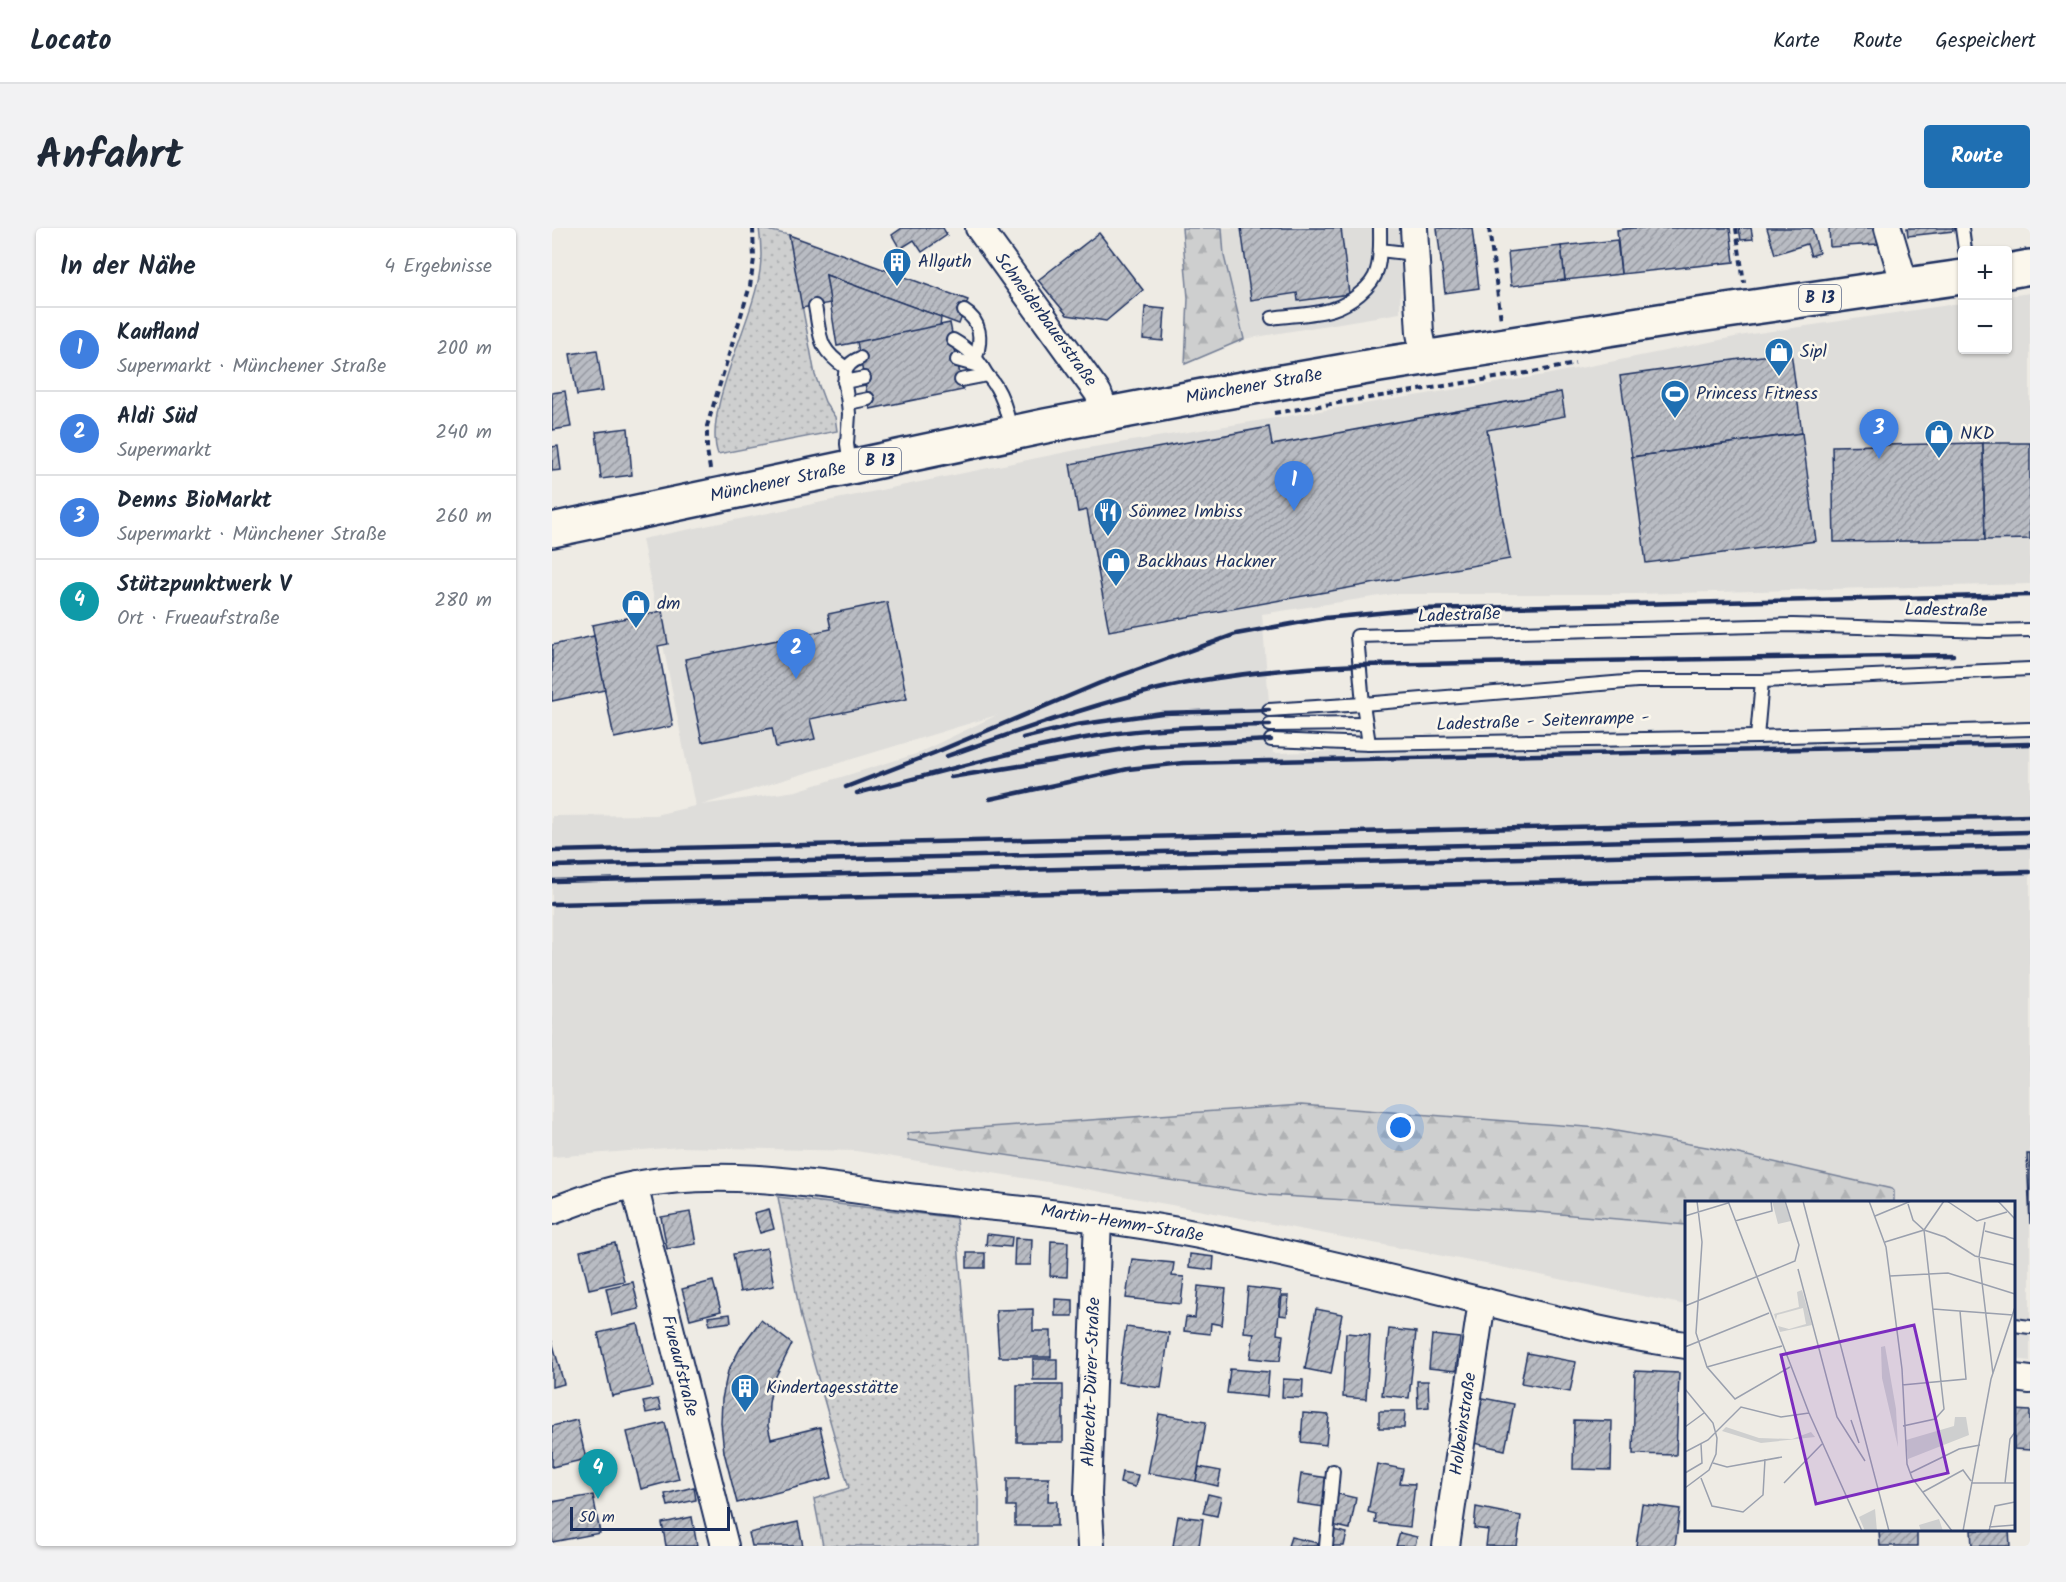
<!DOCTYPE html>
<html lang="de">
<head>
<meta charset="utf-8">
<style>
	:root { --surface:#fff; --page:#f2f2f3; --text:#1f2937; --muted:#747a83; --line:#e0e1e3; --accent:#1f6fb2 }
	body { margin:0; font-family:Kalam,sans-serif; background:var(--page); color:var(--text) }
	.controls { position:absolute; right:18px; top:18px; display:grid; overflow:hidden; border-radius:6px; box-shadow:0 2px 4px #0004 }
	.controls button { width:54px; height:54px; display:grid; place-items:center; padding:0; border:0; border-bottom:2px solid var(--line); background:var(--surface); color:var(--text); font:30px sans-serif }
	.scale { position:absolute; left:18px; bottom:15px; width:160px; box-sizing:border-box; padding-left:6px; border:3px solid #1b2f5e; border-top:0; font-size:16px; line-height:21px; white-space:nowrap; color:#1b2f5e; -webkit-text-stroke:4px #fbf7ec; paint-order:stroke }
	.you { position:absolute; left:849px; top:900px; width:21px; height:21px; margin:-15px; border:4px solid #fff; border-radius:50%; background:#1a73e8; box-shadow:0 0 0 9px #1a73e833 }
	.badge { display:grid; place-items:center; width:39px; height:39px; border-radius:50%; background:var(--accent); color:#fff; font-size:20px; font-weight:700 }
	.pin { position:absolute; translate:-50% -50px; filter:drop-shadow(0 2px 3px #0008) }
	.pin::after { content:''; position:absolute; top:32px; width:21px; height:18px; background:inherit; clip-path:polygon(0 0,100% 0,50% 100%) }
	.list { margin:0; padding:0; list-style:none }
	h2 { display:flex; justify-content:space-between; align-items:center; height:78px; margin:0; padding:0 24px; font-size:26px }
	h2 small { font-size:20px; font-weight:400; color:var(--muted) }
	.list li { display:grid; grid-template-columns:39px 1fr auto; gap:18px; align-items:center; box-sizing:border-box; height:84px; padding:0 24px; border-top:2px solid var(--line) }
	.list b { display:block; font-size:22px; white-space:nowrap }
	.list p { margin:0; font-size:20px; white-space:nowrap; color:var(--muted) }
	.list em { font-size:20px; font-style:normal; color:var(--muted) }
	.map { position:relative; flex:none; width:1478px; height:1318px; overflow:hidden; border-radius:6px }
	header { display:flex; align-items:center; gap:36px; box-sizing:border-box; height:84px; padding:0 30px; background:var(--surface); border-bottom:2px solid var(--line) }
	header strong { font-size:28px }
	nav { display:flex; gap:33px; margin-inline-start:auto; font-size:21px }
	.intro { display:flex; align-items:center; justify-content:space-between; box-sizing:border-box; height:144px; padding:0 36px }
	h1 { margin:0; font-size:42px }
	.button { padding:15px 27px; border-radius:6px; background:var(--accent); color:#fff; font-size:21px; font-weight:700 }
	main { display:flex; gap:36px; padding:0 36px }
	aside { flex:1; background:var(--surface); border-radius:6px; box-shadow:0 2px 4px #0004 }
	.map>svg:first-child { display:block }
	.built { fill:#deddda; fill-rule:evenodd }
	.grass { fill:url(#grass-dots); stroke:#747f96; stroke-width:1.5 }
	.forest { fill:url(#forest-firs); stroke:#747f96; stroke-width:1.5 }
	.building { fill:url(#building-hatch); stroke:#1b2f5e; stroke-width:1.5 }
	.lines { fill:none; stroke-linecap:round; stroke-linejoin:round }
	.service-casing { stroke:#1b2f5e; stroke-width:16 }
	.minor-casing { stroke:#1b2f5e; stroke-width:30 }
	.primary-casing { stroke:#1b2f5e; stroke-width:38 }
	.path { stroke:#1b2f5e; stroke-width:4; stroke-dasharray:6 4.5; stroke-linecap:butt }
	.service { stroke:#fbf7ec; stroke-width:12 }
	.minor { stroke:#fbf7ec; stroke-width:26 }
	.primary { stroke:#fbf7ec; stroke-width:33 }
	.rail { stroke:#1b2f5e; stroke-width:4.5 }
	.labels { text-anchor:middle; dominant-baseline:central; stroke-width:5; stroke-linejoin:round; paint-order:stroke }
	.shield { fill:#fbf7ec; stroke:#5e6b89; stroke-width:1.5 }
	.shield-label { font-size:16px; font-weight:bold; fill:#1b2f5e }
	.poi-label { font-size:18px; fill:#1b2f5e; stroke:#fbf7ec; text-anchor:start }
	.street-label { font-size:18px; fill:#1b2f5e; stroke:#fbf7ec }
	.inset-road { fill:none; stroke:#9aa0ae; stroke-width:1.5 }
	.view { fill:#7b2cbf; fill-opacity:0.15; stroke:#7b2cbf; stroke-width:3 }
	.inset-edge { fill:none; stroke:#1b2f5e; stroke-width:3 }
</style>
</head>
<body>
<header>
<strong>Locato</strong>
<nav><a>Karte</a><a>Route</a><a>Gespeichert</a></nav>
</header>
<div class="intro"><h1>Anfahrt</h1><a class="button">Route</a></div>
<main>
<aside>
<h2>In der Nähe<small>4 Ergebnisse</small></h2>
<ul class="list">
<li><span class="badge" style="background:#3f7fe0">1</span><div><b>Kaufland</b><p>Supermarkt · Münchener Straße</p></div><em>200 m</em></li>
<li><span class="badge" style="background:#3f7fe0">2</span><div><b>Aldi Süd</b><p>Supermarkt</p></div><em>240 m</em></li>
<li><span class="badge" style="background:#3f7fe0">3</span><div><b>Denns BioMarkt</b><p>Supermarkt · Münchener Straße</p></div><em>260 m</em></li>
<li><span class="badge" style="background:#0f9aa8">4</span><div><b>Stützpunktwerk V</b><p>Ort · Frueaufstraße</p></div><em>280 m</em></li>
</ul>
</aside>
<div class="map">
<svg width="1478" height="1318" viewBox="0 0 1478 1318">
	<defs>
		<pattern id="grass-dots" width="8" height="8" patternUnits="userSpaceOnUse" patternTransform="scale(1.5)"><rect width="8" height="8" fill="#cecfcf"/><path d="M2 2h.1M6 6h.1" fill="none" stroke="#b0b2b4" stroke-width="1.8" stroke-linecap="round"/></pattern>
		<pattern id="forest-firs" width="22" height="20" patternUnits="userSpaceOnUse" patternTransform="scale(1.5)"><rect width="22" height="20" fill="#cecfcf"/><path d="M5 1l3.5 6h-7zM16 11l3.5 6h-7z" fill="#b0b2b4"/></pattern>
		<pattern id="building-hatch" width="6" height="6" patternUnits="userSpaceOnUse" patternTransform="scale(1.5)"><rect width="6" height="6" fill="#b9bcc3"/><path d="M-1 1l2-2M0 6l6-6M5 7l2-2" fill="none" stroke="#9699a2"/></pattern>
	</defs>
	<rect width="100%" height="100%" fill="#eeebe4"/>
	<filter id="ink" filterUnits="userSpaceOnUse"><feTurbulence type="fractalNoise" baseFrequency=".0167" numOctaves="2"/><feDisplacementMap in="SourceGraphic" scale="12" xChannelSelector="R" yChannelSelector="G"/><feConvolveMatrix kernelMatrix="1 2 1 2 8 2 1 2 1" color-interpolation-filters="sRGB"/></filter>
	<g filter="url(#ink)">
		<g class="built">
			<polygon points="670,0 850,0 848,85 692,111 672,28"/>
			<path d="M1478,65v291l-395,10h-242l-131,20 11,139 757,-18v626l-16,-2v-156h-328v102l-195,-40 -437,-82 -198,-32 -176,-4 -128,10v-341l103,-1 40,-9 -53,-267 439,-90 464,-74 200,-40 217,-32v47h46v-54zM445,487l-81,39 -120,37 -95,14z"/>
		</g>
		<g class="grass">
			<path d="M207,0l30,7 26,140 10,27 10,15 2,14 -119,23c-16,-42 36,-135 42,-184 2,-15 1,-28 -1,-42z"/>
			<polygon points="226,969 404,990 427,1272 427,1318 271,1318 262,1271 297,1260 249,1090"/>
		</g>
		<g class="forest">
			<polygon points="630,0 670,0 672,28 692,111 633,136 636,70"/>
			<polygon points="749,877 1047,900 1160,920 1340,961 1342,963 1342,974 1134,975 1134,997 985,984 715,967 356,912 355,905"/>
		</g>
		<g class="building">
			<polygon points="350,0 391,0 395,7 370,24 362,12 348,21 340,7"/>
			<polygon points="689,0 789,0 797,66 746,73 745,65 699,72"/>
			<polygon points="885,0 920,0 927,60 893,65"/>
			<polygon points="1081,0 1178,0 1182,34 1069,46 1065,2"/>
			<polygon points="1187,0 1199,0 1201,11 1189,12"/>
			<polygon points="1215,0 1260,0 1267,25 1259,28 1255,16 1223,26"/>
			<polygon points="1277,0 1325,0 1326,16 1278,19"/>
			<polygon points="1355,0 1401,0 1401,3 1356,8"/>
			<polygon points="547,5 591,62 554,93 515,87 486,52"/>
			<polygon points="237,7 416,72 407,96 274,47 279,75 250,80"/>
			<polygon points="1065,12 1069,46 1013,52 1009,18"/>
			<polygon points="1009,18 1013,52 959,58 956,24"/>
			<polygon points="274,47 389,89 388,98 285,118"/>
			<polygon points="593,79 613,81 611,113 591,111"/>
			<polygon points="398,95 411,162 318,181 305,114"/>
			<polygon points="45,122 51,163 25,167 18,126"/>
			<polygon points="1239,124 1250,205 1080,229 1068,148"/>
			<polygon points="13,163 19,199 0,202 0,165"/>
			<polygon points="1009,164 1013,188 935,202 958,331 557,403 535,282 526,284 518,236 717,199 720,217"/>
			<polygon points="76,200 80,247 49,251 44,204"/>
			<polygon points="1250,205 1264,313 1094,335 1080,229"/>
			<polygon points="1431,215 1433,312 1282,314 1280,218"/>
			<polygon points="1431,215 1478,215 1478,311 1433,312"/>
			<polygon points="6,218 9,242 0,243 0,219"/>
			<polygon points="335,374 355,471 258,491 263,511 224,519 220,500 150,514 133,431 279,401 276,386"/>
			<polygon points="110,383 116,416 106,418 121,498 62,510 40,397"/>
			<polygon points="42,408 53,462 0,473 0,417"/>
			<polygon points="1475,926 1478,926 1478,996 1476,949"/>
			<polygon points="217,981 222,1001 208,1005 202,985"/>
			<polygon points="138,984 144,1016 115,1021 109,989"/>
			<polygon points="435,1006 460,1009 459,1019 434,1017"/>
			<polygon points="463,1010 480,1011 479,1037 462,1037"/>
			<polygon points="499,1013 516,1014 515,1049 498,1048"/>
			<polygon points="63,1015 72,1053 37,1061 28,1023"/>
			<polygon points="215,1020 222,1058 188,1064 181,1026"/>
			<rect x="415" y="1025" width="18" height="15"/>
			<polygon points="638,1026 662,1029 661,1042 637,1039"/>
			<polygon points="580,1031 622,1035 620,1048 632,1049 629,1076 574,1070"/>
			<polygon points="161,1053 169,1083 138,1091 130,1061"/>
			<polygon points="81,1054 87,1081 60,1087 54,1060"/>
			<polygon points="646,1058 674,1061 670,1097 659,1095 658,1106 632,1103 634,1089 643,1090"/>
			<polygon points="696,1059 729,1063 725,1106 731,1107 728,1133 698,1130 702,1105 692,1104"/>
			<polygon points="730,1068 737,1068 735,1088 728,1087"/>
			<polygon points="503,1071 521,1072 521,1088 503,1088"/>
			<polygon points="481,1081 481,1103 499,1103 499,1129 447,1129 444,1082"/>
			<polygon points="764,1081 790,1086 779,1146 753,1141"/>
			<polygon points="178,1086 179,1094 158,1097 156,1089"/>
			<polygon points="209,1092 240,1116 221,1154 217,1175 216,1198 219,1211 268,1199 280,1250 185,1275 172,1224 169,1195 170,1171 176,1143 189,1119"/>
			<polygon points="86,1096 101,1159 60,1168 46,1105"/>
			<polygon points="574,1099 617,1105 609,1160 566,1154"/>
			<polygon points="837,1101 864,1104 857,1170 830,1167"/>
			<polygon points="794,1105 818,1107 814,1171 791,1169"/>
			<polygon points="880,1107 908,1110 904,1143 877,1140"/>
			<polygon points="0,1113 12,1156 0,1159"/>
			<polygon points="975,1125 1024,1134 1018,1164 969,1155"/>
			<rect x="481" y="1131" width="24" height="21"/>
			<polygon points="678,1141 717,1144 715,1169 675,1165"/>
			<polygon points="1083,1143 1127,1145 1124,1227 1081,1226"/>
			<polygon points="731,1151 751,1152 750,1170 730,1169"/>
			<polygon points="865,1153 876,1153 877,1179 866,1180"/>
			<rect x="465" y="1157" width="46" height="57"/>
			<polygon points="926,1169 962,1176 953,1222 917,1214"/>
			<polygon points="106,1171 109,1182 94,1185 91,1174"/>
			<polygon points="1462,1182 1478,1183 1478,1222 1462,1221"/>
			<polygon points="827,1183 853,1183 852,1200 827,1200"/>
			<polygon points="751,1185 777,1187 774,1217 749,1214"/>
			<polygon points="607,1186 654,1194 644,1253 596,1245"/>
			<polygon points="25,1192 34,1231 0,1239 0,1198"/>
			<polygon points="1022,1192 1060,1193 1059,1242 1021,1241"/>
			<polygon points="113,1195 127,1251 89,1261 75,1204"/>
			<polygon points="825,1236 851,1241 848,1255 863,1256 858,1299 823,1295 824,1286 816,1284"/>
			<polygon points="647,1239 669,1243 666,1258 644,1253"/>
			<polygon points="570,1244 586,1247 583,1259 568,1255"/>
			<polygon points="749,1246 776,1250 772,1279 745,1275"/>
			<polygon points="455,1250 497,1250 496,1273 505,1273 505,1298 463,1298 463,1278 455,1278"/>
			<polygon points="142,1259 144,1272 116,1278 113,1266"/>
			<polygon points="656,1266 669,1269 665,1288 651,1285"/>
			<polygon points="786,1266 804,1270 798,1301 780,1297"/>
			<polygon points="41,1267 48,1305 0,1314 0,1274"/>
			<polygon points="1090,1276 1128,1281 1123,1318 1084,1318"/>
			<polygon points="924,1279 969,1288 965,1318 934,1318 936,1302 922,1300"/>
			<polygon points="626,1288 651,1291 647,1318 621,1318"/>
			<polygon points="140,1289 145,1318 114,1318 110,1295"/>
			<polygon points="246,1294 251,1318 200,1318 197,1305"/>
			<polygon points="781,1302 795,1305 792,1318 778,1318"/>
			<polygon points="1327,1302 1365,1302 1365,1318 1328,1318"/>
			<polygon points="1419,1302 1457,1302 1458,1318 1420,1318"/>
			<polygon points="848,1305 865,1309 863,1318 844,1318"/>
			<polygon points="739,1309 766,1315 765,1318 736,1318"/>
		</g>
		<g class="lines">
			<g class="service-casing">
				<g id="service">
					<polyline points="1410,0 1413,22"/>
					<polyline points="828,22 862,26"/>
					<path d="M263,78c6,32 2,42 31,62"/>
					<path d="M412,83c17,10 18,28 12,46"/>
					<path d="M720,90c19,-3 42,-3 61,-9 16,-5 40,-22 44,-39 4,-13 3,-28 3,-42"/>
					<path d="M401,112c16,9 25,19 34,35"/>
					<polyline points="405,132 430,139"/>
					<path d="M409,152l26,-5c15,15 20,37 24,57"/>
					<polyline points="292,154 312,150"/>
					<path d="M296,175c-3,-20 -10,-36 12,-45"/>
					<polyline points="298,237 295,216 297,186 296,175 316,171"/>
					<polyline points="1478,402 1436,403 1241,397 805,408 811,476 1085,453 1210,453 1478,441"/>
					<polyline points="1210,453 1205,509 1478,501"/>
					<polyline points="717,482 811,476 817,516 1205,509"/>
					<polyline points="718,497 814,496"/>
					<polyline points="719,512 817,516"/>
					<polyline points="1462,1097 1478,1099"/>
					<polyline points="774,1318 781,1243"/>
				</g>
			</g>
			<g class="minor-casing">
				<g id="minor">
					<polyline points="427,0 546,165 554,186"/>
					<polyline points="862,0 868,105 873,130"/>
					<polyline points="1336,0 1353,58"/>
					<polyline points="82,957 173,1318"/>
					<path d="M0,983c27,-10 54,-21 83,-26 94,-18 189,1 283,13 104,13 207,20 310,43 85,19 170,39 254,60 68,17 135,35 204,44"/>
					<polyline points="1462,1150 1478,1152"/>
					<polyline points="539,1318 536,1267 546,990"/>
					<polyline points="894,1318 930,1073"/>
				</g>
			</g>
			<g class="primary-casing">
				<g id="primary">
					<polyline points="1456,43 1478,39"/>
					<polyline points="0,302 493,198 656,167 827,137 1126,90 1410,49"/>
				</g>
			</g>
			<g class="path">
				<polyline points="937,0 949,92"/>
				<polyline points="1184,0 1192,55"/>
				<polyline points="722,185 981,144 1023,136"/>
				<polyline points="158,241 155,222 155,198 198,58 202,31 201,0"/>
			</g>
			<use href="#service" class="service"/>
			<use href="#minor" class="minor"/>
			<use href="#primary" class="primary"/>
			<g class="rail">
				<polyline points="471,510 524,497 610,485 717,482"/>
				<path d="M395,528c63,-22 126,-45 191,-62 72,-19 148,-26 222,-29l593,-10"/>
				<polyline points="399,549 592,518 719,512"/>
				<polyline points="294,559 382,525 548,455 684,406 773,390 869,381 1478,367"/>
				<path d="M305,565c80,-19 158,-44 240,-57 57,-9 116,-10 173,-11"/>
				<polyline points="438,571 576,541 631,535 1478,516"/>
				<polyline points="0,623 1478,588"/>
				<polyline points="0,638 1478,604"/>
				<polyline points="0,653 1478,618"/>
				<polyline points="0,676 1478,644"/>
			</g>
		</g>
	</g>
	<defs>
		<g id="building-pin" transform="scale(1.5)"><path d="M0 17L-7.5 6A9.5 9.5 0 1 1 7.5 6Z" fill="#1f6fb2" stroke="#fbf7ec"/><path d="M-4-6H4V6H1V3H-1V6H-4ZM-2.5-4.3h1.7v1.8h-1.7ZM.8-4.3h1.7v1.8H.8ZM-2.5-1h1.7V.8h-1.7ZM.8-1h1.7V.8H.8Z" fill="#fff"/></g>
		<g id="shop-pin" transform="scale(1.5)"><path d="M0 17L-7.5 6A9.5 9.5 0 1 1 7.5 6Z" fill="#1f6fb2" stroke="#fbf7ec"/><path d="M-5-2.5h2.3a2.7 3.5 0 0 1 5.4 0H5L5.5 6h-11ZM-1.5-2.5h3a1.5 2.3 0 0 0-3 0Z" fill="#fff"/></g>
		<g id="stadium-pin" transform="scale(1.5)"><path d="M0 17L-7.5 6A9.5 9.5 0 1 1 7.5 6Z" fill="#1f6fb2" stroke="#fbf7ec"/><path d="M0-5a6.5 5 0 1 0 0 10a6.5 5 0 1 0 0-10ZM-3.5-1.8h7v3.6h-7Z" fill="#fff"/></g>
		<g id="restaurant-pin" transform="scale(1.5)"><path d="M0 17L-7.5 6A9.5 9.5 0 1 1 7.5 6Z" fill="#1f6fb2" stroke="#fbf7ec"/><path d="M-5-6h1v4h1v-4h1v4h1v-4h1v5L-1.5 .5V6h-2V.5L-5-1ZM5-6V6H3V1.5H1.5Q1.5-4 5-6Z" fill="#fff"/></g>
	</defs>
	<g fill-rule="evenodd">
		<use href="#building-pin" x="345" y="34"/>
		<use href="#shop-pin" x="1227" y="124"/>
		<use href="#stadium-pin" x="1123" y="166"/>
		<use href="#shop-pin" x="1387" y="206"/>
		<use href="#restaurant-pin" x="556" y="284"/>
		<use href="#shop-pin" x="564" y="334"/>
		<use href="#shop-pin" x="84" y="376"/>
		<use href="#building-pin" x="193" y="1160"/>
	</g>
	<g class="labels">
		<g class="shield">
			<rect x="1247" y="57" width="42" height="26" rx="4.5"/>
			<rect x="307" y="220" width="42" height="26" rx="4.5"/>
		</g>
		<g class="shield-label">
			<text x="1268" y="70">B 13</text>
			<text x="328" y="233">B 13</text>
		</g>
		<g class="poi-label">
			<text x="366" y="34">Allguth</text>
			<text x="1248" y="124">Sipl</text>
			<text x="1144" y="166">Princess Fitness</text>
			<text x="1408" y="206">NKD</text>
			<text x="577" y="284">Sönmez Imbiss</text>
			<text x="585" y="334">Backhaus Hackner</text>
			<text x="105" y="376">dm</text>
			<text x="214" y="1160">Kindertagesstätte</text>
		</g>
		<g class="street-label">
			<text transform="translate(493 92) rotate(54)">Schneiderbauerstraße</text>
			<text transform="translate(702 159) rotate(-10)">Münchener Straße</text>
			<text transform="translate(226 255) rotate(-12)">Münchener Straße</text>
			<text transform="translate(1394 383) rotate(1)">Ladestraße</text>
			<text transform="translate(907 388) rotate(-2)">Ladestraße</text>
			<text transform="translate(991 494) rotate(-2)">Ladestraße - Seitenrampe -</text>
			<text transform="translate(570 996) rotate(9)">Martin-Hemm-Straße</text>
			<text transform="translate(127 1138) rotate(76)">Frueaufstraße</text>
			<text transform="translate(540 1154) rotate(-88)">Albrecht-Dürer-Straße</text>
			<text transform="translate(912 1196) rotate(-82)">Holbeinstraße</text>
		</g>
	</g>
	<g transform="translate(1133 973)">
		<rect width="330" height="330" fill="#eeebe4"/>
		<path d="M270,216h11l3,18 -61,24 -2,-19 48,-14z" fill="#cecfcf"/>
		<path d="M117,89l10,35 -32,7 -2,-6 11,3 17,-5 -3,-16 -26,7 -1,5 -2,-6 25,-7 -2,-15zM200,145l11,63 2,38 -16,-69 -1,-31zM41,226l33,11 33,1 19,-7 4,5 -54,6 -39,-12z" fill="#cecfcf"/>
		<path d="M254,318l4,12h-22l-2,-6z" fill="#cecfcf"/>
		<path d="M87,0h12l7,20 -13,3zM190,308l2,22h-12l-6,-14z" fill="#cecfcf"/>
		<path class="inset-road" d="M12,0l5,41 -6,91 11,34 28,32 55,-32M43,0l81,212 53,118M118,0l86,330M184,0l17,46 16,122 5,95 5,14 40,53M262,0l30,20 30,-9M313,0l17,18M223,3l5,16 11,10 21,7 30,19 40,9M0,15l43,-13M190,15l36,-15M50,20l37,-10 -1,-10M300,21l-6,35 14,117M300,30l30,8M200,41l39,-12 20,-29M113,68l39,148 28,44M205,75l58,-3 67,21M0,105l110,-45 4,-16 -14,-44M248,108l80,6M0,146l84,-34M22,166l75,-21M217,184l64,-6 -6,-68M0,188l28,34 4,15 -1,16 -7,16 -24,18M166,219l8,23M218,225l32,-7 9,-10 -20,-179M0,226l19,-14M0,251l23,-12 33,-33 40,10 28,-4M28,262l14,4 55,-10M0,272l17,-10 -1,-19M225,272l49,-24 21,-4M16,277l11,28 31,6 20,-17 2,-36M99,282l38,-39M286,282h44M320,282l5,-44 5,-7M238,291l40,-22 8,11M304,326l26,-2M278,330l28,-152 24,-72M304,330l6,-25 20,-4"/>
		<path class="view" d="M229,124l34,148 -132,31 -35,-149z"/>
		<rect width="330" height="330" class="inset-edge"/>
	</g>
</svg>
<div class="controls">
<button>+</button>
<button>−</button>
</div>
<div class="scale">50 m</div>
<div class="you"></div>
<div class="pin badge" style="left:742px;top:283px;background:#3f7fe0">1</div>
<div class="pin badge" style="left:244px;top:451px;background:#3f7fe0">2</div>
<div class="pin badge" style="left:1327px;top:231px;background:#3f7fe0">3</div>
<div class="pin badge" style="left:46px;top:1271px;background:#0f9aa8">4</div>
</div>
</main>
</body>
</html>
